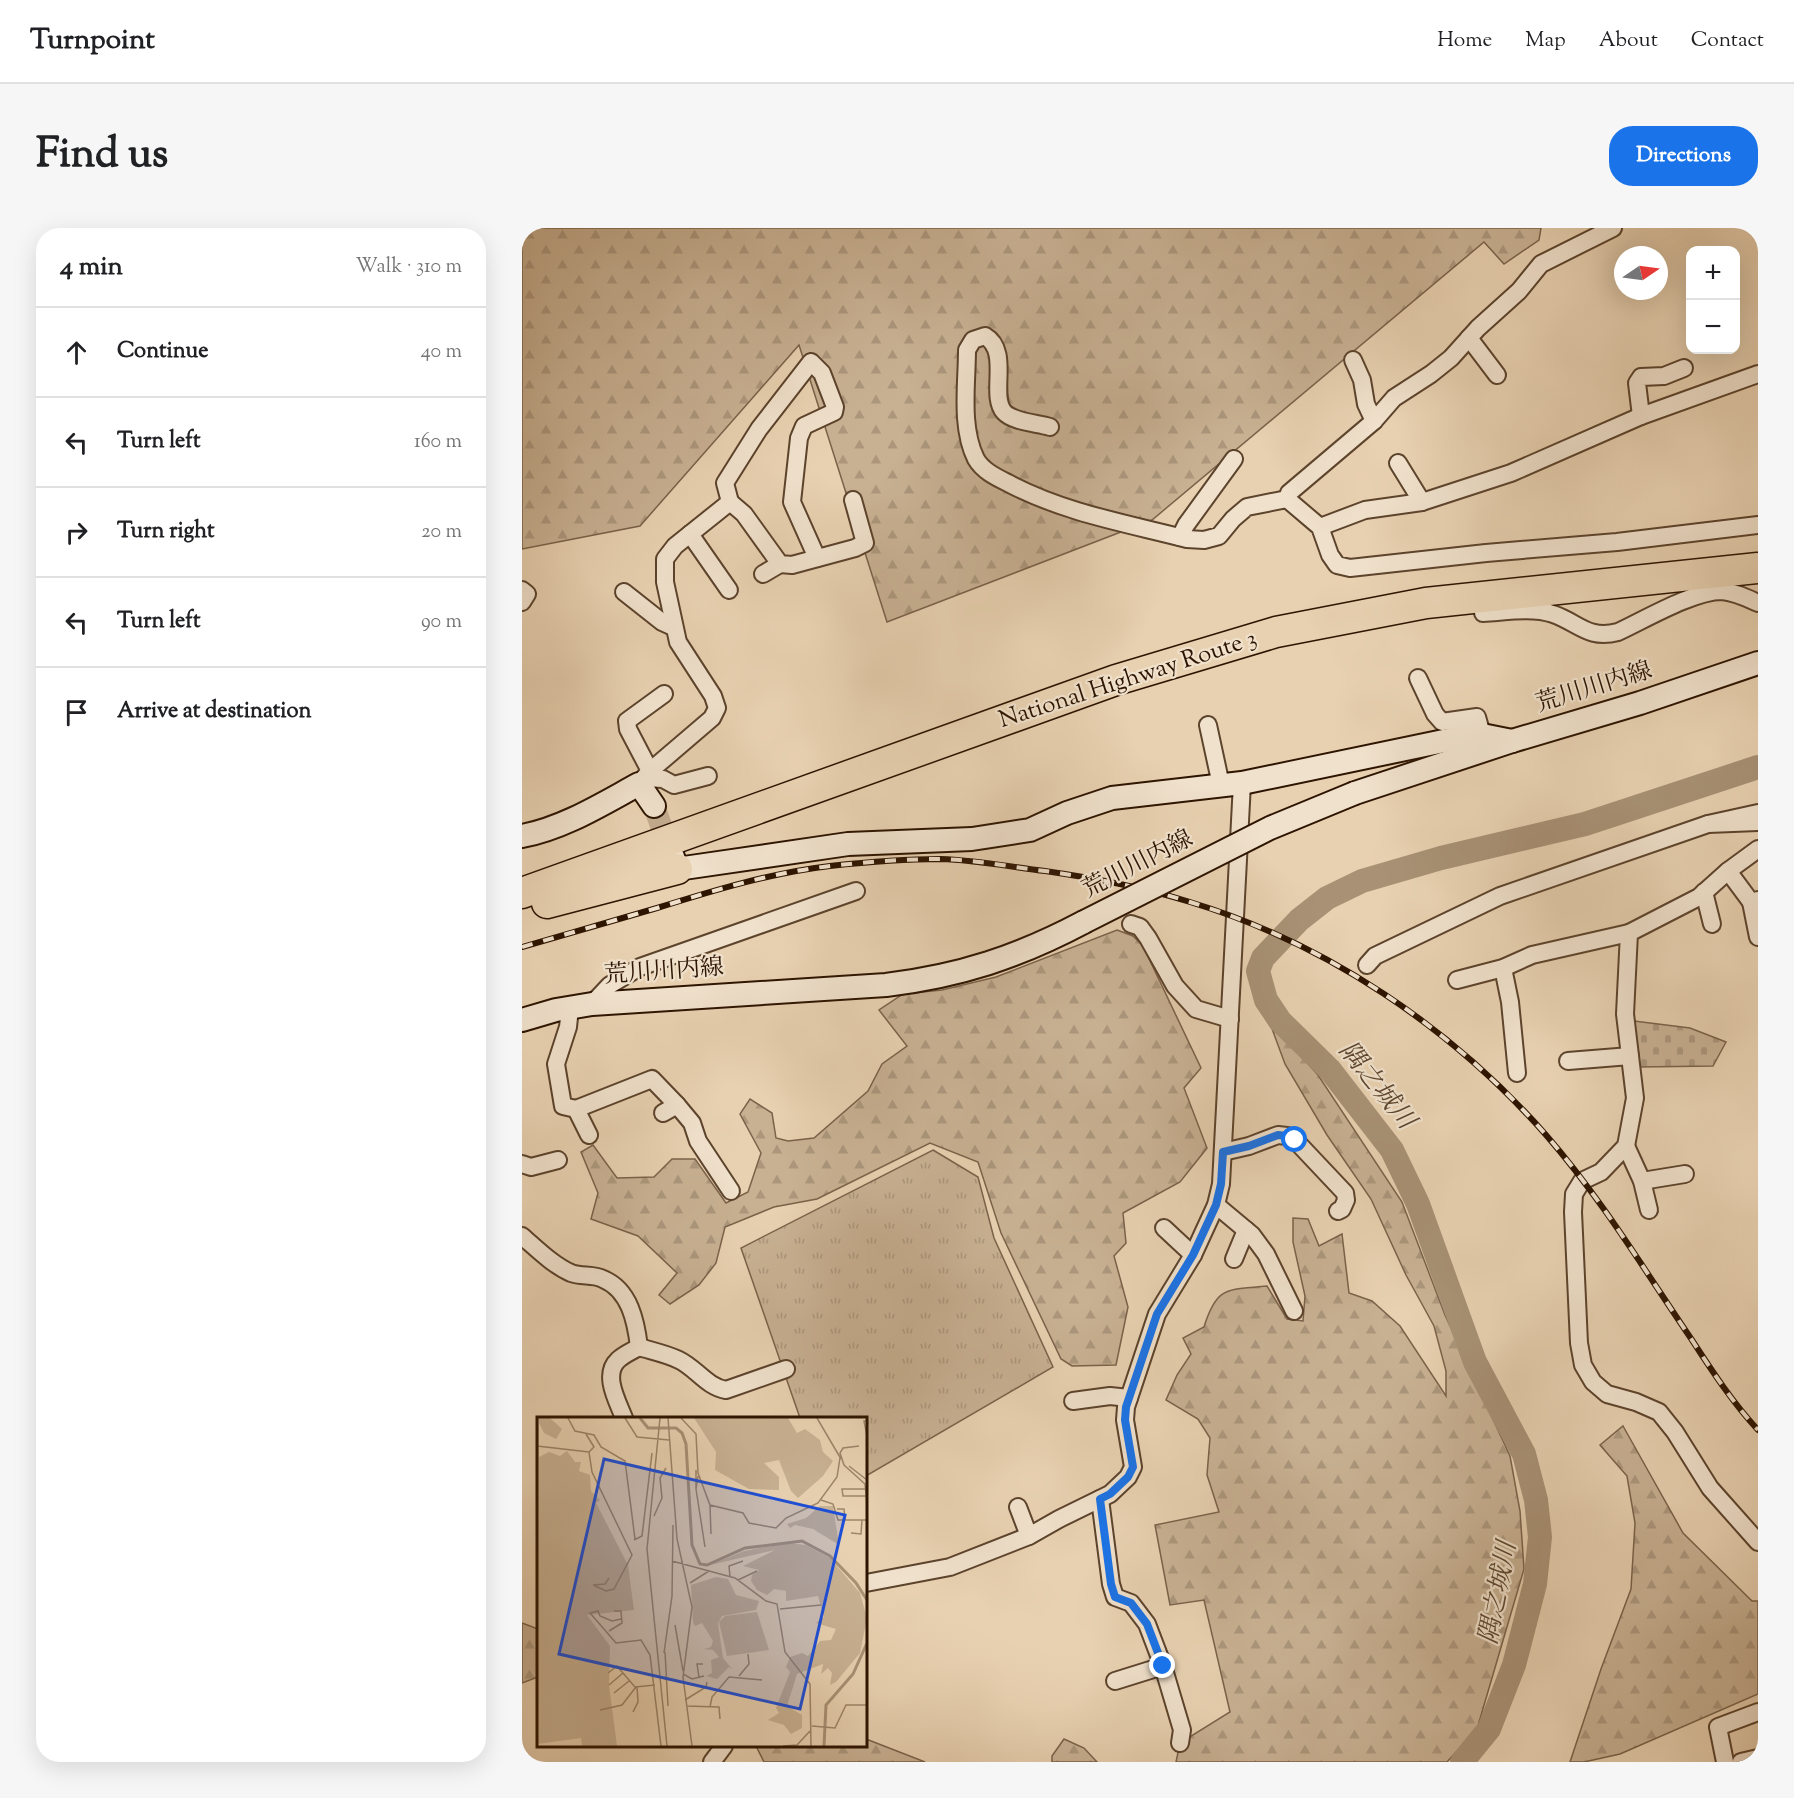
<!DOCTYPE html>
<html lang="en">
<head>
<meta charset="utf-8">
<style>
	:root { --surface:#fff; --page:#f6f6f6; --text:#202124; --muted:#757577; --line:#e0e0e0; --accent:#1a73e8 }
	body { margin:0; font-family:"Sorts Mill Goudy","Noto Serif JP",serif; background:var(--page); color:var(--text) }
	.controls { position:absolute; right:18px; top:18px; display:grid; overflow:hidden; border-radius:12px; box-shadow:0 6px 24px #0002 }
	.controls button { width:54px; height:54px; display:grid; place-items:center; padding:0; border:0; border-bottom:2px solid var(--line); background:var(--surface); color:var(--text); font:30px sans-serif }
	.compass { position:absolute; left:1092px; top:18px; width:54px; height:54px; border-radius:50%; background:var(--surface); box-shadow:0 6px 24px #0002; rotate:77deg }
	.stop { position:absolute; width:18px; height:18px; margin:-14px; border:4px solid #1a73e8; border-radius:50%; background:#fff }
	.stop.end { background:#1a73e8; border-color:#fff; box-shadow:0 2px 6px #0008 }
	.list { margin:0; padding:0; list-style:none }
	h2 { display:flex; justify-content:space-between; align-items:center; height:78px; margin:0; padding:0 24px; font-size:26px }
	h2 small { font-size:20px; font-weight:400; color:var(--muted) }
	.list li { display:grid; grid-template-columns:39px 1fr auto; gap:18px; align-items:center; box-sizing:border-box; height:90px; padding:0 24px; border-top:2px solid var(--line) }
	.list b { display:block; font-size:22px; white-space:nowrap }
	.list em { font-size:20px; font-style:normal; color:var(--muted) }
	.icon { flex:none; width:33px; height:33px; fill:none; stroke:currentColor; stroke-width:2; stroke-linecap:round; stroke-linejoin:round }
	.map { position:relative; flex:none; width:1236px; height:1534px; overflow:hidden; border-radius:24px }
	header { display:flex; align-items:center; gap:36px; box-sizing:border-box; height:84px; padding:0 30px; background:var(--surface); border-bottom:2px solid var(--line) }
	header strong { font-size:28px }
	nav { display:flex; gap:33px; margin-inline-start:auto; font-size:21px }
	.intro { display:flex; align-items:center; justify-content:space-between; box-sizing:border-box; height:144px; padding:0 36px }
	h1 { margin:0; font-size:42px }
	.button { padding:15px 27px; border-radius:24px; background:var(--accent); color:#fff; font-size:21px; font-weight:700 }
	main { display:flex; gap:36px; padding:0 36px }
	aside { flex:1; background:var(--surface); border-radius:24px; box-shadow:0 6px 24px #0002 }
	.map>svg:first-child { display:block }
	.forest { fill:url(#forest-firs); stroke:#7a624a; stroke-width:1.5 }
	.cemetery { fill:url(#cemetery-stones); stroke:#7a624a; stroke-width:1.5 }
	.park { fill:url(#park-tufts); stroke:#7a624a; stroke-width:1.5 }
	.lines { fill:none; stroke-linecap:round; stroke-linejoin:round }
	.river { stroke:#a89175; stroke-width:24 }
	.secondary-tunnel { stroke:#c3ab8e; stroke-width:22; stroke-dasharray:22 11; stroke-linecap:butt }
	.street-casing { stroke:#5c432c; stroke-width:20 }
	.secondary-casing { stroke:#2d1400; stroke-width:26 }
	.highway-casing { stroke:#2d1400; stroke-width:33 }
	.street { stroke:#f0e1cc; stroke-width:16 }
	.secondary { stroke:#f0e1cc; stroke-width:22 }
	.highway { stroke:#e8d1b1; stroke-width:30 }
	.rail-casing { stroke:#2d1400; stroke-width:6 }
	.rail { stroke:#f0e1cc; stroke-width:4; stroke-dasharray:11; stroke-linecap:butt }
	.secondary-bridge-casing { stroke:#2d1400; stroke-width:26; stroke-linecap:butt }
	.secondary-bridge { stroke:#f0e1cc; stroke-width:22 }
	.route { stroke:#1a73e8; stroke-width:8 }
	.labels { text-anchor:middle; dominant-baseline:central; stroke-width:4.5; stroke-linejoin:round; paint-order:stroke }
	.street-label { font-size:24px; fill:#2d1400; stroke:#f0e1cc }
	.water-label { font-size:26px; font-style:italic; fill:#5e462f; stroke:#f0e1cc }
	.inset-river { fill:none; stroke:#a89175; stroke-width:3 }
	.inset-road { fill:none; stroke:#9d856a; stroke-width:1.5 }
	.view { fill:#1d4ed8; fill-opacity:0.15; stroke:#1d4ed8; stroke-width:3 }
	.inset-edge { fill:none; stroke:#2d1400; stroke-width:3 }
</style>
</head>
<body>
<header>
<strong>Turnpoint</strong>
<nav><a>Home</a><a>Map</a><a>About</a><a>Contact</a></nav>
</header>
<div class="intro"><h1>Find us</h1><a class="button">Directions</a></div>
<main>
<aside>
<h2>4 min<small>Walk · 310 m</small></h2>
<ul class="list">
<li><svg class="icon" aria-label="ahead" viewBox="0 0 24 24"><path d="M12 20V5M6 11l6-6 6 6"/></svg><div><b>Continue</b></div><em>40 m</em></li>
<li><svg class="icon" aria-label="left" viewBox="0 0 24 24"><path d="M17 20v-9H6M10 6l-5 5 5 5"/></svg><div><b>Turn left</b></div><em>160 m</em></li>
<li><svg class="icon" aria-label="right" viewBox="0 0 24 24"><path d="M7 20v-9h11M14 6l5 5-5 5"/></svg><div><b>Turn right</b></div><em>20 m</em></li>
<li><svg class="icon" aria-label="left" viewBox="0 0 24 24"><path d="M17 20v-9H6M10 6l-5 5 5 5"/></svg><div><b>Turn left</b></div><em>90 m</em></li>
<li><svg class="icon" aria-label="arrive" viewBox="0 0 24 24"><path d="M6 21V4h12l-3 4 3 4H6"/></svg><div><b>Arrive at destination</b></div></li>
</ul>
</aside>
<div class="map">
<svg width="1236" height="1534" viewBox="0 0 1236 1534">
	<defs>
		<pattern id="forest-firs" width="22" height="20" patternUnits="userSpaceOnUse" patternTransform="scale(1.5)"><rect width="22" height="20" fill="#c8b193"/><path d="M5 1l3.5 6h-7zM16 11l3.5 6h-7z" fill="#ac977d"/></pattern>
		<pattern id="cemetery-stones" width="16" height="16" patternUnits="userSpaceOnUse" patternTransform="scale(1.5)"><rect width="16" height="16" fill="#c8b193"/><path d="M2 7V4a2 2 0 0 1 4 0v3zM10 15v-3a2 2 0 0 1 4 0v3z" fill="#ac977d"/></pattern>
		<pattern id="park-tufts" width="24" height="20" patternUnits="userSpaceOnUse" patternTransform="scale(1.5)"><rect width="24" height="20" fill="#c8b193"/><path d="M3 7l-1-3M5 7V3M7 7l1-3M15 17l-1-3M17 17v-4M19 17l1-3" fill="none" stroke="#ac977d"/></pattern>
	</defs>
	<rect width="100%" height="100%" fill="#e8d1b1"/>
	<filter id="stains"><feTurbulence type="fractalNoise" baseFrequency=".00333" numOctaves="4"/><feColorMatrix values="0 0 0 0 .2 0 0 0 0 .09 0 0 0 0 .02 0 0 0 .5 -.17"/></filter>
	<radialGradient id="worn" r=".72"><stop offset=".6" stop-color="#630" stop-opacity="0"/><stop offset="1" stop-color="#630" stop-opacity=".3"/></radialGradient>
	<g class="forest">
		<polygon points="0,0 1019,0 1017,12 982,36 962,14 630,292 365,394 277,117 118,298 0,321"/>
		<polygon points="595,702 611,708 621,718 679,840 662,860 685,920 658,954 601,985 604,1015 592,1028 606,1079 594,1137 550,1138 539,1131 479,1005 456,934 408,915 295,971 252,979 203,999 194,1035 177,1057 148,1076 137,1067 155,1045 116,1008 69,991 76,965 59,924 71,917 95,950 132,949 150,931 173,931 204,975 226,964 239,925 218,886 228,871 250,885 254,910 266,913 292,910 346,863 360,836 385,818 357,782 381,766 420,762 474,749"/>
		<path d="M746,790l50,57 84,127 43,113 65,141 10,55 4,58 -47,160 -30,33h-271l4,-19 50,-31 -26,-112 -34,5 -15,-80 64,-13 -12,-37 3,-37 -12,-19 -32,-19 11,-25 14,-21 -8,-16 21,-11c13,-42 24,-37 63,-41l20,33 16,2 2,-25 -12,-54v-24l15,1 11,27 23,-12 7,59 23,8 28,25 46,70v-25l-12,-45 -28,-51 -35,-76 -44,-64 -42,-71z"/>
		<polygon points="1101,1198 1161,1305 1230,1373 1236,1373 1236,1466 1098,1526 1062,1534 1048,1534 1079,1441 1109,1361 1113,1295 1105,1248 1078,1217"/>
		<polygon points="0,1395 16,1401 16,1449 0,1455"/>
		<polygon points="344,1511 403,1534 242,1534 234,1518 344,1518"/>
		<polygon points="542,1511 562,1520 575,1534 530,1534 530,1528"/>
	</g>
	<polygon class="cemetery" points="1112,793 1168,800 1204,814 1191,838 1117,839"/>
	<polygon class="park" points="411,922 456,949 472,1010 531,1139 344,1248 344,1190 278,1190 219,1020"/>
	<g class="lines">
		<polyline class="river" points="940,1534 967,1501 992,1437 1013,1356 1018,1309 1014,1272 1002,1226 953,1134 896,976 870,922 808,842 758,793 744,772 736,743 741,730 777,692 805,670 840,653 919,630 1063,596 1236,539"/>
		<polyline class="secondary-tunnel" points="132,578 150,628"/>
		<g class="street-casing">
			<g id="street">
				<polyline points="947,110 975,147"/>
				<polyline points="831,132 840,152 844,176 852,193"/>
				<polyline points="1119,188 1115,155 1119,149 1142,148 1162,140"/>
				<path d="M528,199c-13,-4 -37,-5 -46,-15 -15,-17 7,-61 -19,-76l-12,4 -6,10c0,34 -7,77 9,109 7,12 20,18 32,24 57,30 117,40 179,56l17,1 15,-4 14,-17 14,-12 40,-8 33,28 10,28 7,10 13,3 136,-15 131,-11 141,-17"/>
				<polyline points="876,235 900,274"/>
				<polyline points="765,271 767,265 852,193 872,170 909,146 929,130 956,100 997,63 1019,36 1091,0"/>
				<polyline points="208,274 222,286 258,336 270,337 333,320 343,315 331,272"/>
				<polyline points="798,299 843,282 900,274 989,245 1119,188 1236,146"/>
				<polyline points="168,306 207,362"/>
				<polyline points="658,309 664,297 712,231"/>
				<polyline points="241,346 258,336"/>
				<polyline points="0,362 5,366 0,374"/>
				<polyline points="102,364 140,394 151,399"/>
				<path d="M961,385c22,-1 48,-6 70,1 26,9 35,26 65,18 28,-13 75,-41 104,-41 13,1 25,7 36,12"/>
				<polyline points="896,450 913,486 920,494 955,489 960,507"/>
				<polyline points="686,497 699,557"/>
				<polyline points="128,543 106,501 105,493 142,466"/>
				<polyline points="122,550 141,551 152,557 186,548"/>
				<polyline points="117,556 128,543 190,490 195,480 191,468 156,414 143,354 143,331 153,318 208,274 203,255 237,201 289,134 300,145 313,179 312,184 282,198 277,210 270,274 295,330"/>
				<polyline points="1236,585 1186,596 1236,594"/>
				<polyline points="1236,621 1206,643 1177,669 1107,705 1103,786 1113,870 1104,918 1079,944 1060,953 1052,966 1051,984 1057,1115 1061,1137 1071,1154 1085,1166 1114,1174 1137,1184 1153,1204 1188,1260 1236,1314"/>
				<polyline points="1206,643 1229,674 1236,672"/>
				<polyline points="1182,664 1190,696"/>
				<polyline points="1229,674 1236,709"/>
				<polyline points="609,696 618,699 626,710 653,758 674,781 708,791"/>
				<polyline points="845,737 853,728 978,668 1186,596"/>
				<polyline points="981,740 988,774 995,845"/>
				<polyline points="935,752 981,740 1010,727 1107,705"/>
				<polyline points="70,776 88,757 118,739 334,663"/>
				<polyline points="48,780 46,799 34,836 41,878 54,881 67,907"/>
				<polyline points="1046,833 1108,828"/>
				<polyline points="155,877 170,895 176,913 209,963"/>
				<polyline points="54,881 130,851 155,877 141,885"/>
				<polyline points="1104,918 1120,953 1127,982"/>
				<polyline points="701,924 727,918 756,907 765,908 773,912 823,965 824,972 820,981 816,983"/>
				<polyline points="0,936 9,939 36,932"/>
				<polyline points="1120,953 1163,946"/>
				<polyline points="694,977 730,1007 744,1026 772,1083"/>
				<polyline points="642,1000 671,1027"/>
				<path d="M0,1008c15,13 31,29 49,37 10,4 23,1 32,6 27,11 33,43 36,68 -7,4 -16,8 -21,13 -16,15 0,42 6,58"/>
				<polyline points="712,1031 724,1002"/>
				<path d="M117,1119c13,4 28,7 40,13 17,8 28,27 47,30l60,-21"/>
				<polyline points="551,1173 588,1168 607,1170"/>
				<polyline points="578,1271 589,1356 593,1369 609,1375 625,1396 641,1438 660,1502 658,1515"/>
				<polyline points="496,1279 507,1308"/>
				<polyline points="344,1355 428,1339 507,1308 537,1291 588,1266 606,1249 611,1239 603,1192 604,1179 635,1086 671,1027 694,977 699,956 720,555"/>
				<polyline points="593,1453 641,1438"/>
				<polyline points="190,1534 202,1518"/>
				<polyline points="1203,1534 1196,1499 1236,1484"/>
				<polyline points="1219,1534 1236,1530"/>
			</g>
		</g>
		<g class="secondary-casing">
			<g id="secondary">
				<polyline points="833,565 990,513 1118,475 1236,435"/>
				<path d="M0,608c42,-8 80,-32 117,-52l15,22"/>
				<polyline points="151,629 155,641 326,616 450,611 508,602 545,585 590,570 720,555 941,509 960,507 990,513"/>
				<path d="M0,792l34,-10 36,-6 294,-19c74,-9 132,-28 198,-63"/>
			</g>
		</g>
		<g class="highway-casing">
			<g id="highway">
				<polyline points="0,665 594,452 754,404 904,375 1236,340"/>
				<polyline points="25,675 155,641"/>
			</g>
		</g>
		<use href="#street" class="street"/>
		<use href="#secondary" class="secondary"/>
		<use href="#highway" class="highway"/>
		<g class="rail-casing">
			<path id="rail" d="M0,719c45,-13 90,-26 135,-39 58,-18 113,-35 173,-42 37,-4 75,-7 111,-7 35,1 70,8 104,12 49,7 97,16 145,31 136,41 262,126 356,233 55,63 99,136 146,205 20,31 41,63 66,90"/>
		</g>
		<use href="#rail" class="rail"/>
		<g class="secondary-bridge-casing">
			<polyline id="secondary-bridge" points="562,694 748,600 833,565"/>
		</g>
		<use href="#secondary-bridge" class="secondary-bridge"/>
	</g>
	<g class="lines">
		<polyline class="route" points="641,1438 625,1396 609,1375 593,1369 589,1356 578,1271 588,1266 606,1249 611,1239 603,1192 604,1179 635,1086 671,1027 694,977 699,956 701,924 727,918 756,907 765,908 773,912"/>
	</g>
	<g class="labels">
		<g class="street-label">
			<text transform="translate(606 452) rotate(-18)">National Highway Route 3</text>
			<text transform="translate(1072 460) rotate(-17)">荒川川内線</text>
			<text transform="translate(616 637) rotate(-27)">荒川川内線</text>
			<text transform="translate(142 744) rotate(-4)">荒川川内線</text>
		</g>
		<g class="water-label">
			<text transform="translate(854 858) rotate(51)">隅之城川</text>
			<text transform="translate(977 1365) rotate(-79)">隅之城川</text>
		</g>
	</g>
	<g transform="translate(15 1189)">
		<rect width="330" height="330" fill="#e8d1b1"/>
		<path d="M0,1h13l12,11 -6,10 -12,-6 -5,-10v34l10,-5 11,4 7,-5 8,11h6l-2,9 11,4 1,16 9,9 -4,3 32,62 6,45 -47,5 23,31 -1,39 8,61h-35l-1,-8 -44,6zM157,1h94l9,15 8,-4 15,11 3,12 10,9 -10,15 -25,22 -7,-7 -12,-31 -15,3 15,14v13l-30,-1 -34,-19 1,-18zM283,89h13l6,39 -26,-16 -18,-4 -5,3 -3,-4 19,-6zM251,126l18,2 24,13 30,35 7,25 -7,35 -24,29 -6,3 2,-12 -4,-5 -7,6 2,-10 -26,10 -10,32 15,9v13l-11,6 -7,-9 -16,-5 11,-7 -3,-5 14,-36 -4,-5 4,-10 12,-4 6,3 12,-15 11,-1 5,-11 -20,-6 8,-6 -6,-21 -32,5v-10l-12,-2 -7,6 -10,-5 -6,-9 1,-6 7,-5 -16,-4 32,-16 -65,15 34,-14zM179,160l12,2 8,16 23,6 -3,9 -34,6 -4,7 5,35 10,12 -4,-3 -12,12 -11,-3 6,-3 -1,-13 8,-3 -6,-7 -9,-1 7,-2 2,-6 -11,-18 -7,3 -2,-4 -2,-37z" fill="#c8b193"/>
		<path d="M220,195l12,38 -42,6 -8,-34 6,-6z" fill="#c8b193"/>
		<path class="inset-river" d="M103,1l8,10h28l6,5 4,11 6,101 8,19 7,1 38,-17 57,-7 28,15 26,27 11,17M287,329l2,-41 27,-31 14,-31"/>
		<path class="inset-road" d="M31,1l7,13 19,4 7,12 24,14 10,78M88,1l12,19 32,3M123,1l-13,131 20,197M131,1l9,121 15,68 -9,70 9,69M144,1l15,16 2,39 12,32 33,8 6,10 27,5 10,-10 32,-15 19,-26 3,-19M280,1l24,41M330,4h-3l3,15M49,17l8,13 -5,5 3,20 40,83 -18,34 -8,2 -13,-6M0,29l52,6M322,29l-16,2 -3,5 4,12 21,19 2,21M312,49l18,14M159,53v19l2,-13M159,72l9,58M329,72h-24l1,7h23M284,83l12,4 5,16h29M173,88l1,29M300,92h7l1,11M117,99l8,-18 -2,-20 6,-10M314,116l10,1 1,-14M97,123l8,-4 10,-83M135,144l63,17 31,23 11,3 8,48 25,32 1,62M193,160l-1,-11 14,-5M201,163l19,-9M153,166l19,-12M56,168l12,-1 4,-6M243,192l41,-4M84,202l-9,2 -12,-5 -2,-5 -8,2 26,30 25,-3 9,15 11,91M138,208l8,46M72,214l13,-8 -1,-12h-7M128,235l3,54M127,236l8,-57 1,-71M71,256l9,-7 18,21 20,-2M146,257l9,5 12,-3M202,259l10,-12 -1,-10M162,260l-2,-13h6M72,268l14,-12M77,276l15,-12M148,283l21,-13 1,-5M149,289l33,1 1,12M173,290l2,-10 17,-20 33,3M63,293l22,-5 14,-18M96,295l5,-10 -1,-15M275,309l23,2 11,-23h21M246,329l14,-1 13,-14"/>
		<path class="view" d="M67,42l241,56 -45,194 -241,-55z"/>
		<rect width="330" height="330" class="inset-edge"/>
	</g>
	<rect width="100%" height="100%" filter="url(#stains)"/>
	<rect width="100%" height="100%" fill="url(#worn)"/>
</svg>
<div class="controls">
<button>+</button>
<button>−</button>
</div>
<svg class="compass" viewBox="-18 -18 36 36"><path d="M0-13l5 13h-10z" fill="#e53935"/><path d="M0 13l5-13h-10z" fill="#757577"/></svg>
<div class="stop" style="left:773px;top:912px"></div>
<div class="stop end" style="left:641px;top:1438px"></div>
</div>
</main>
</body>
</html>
